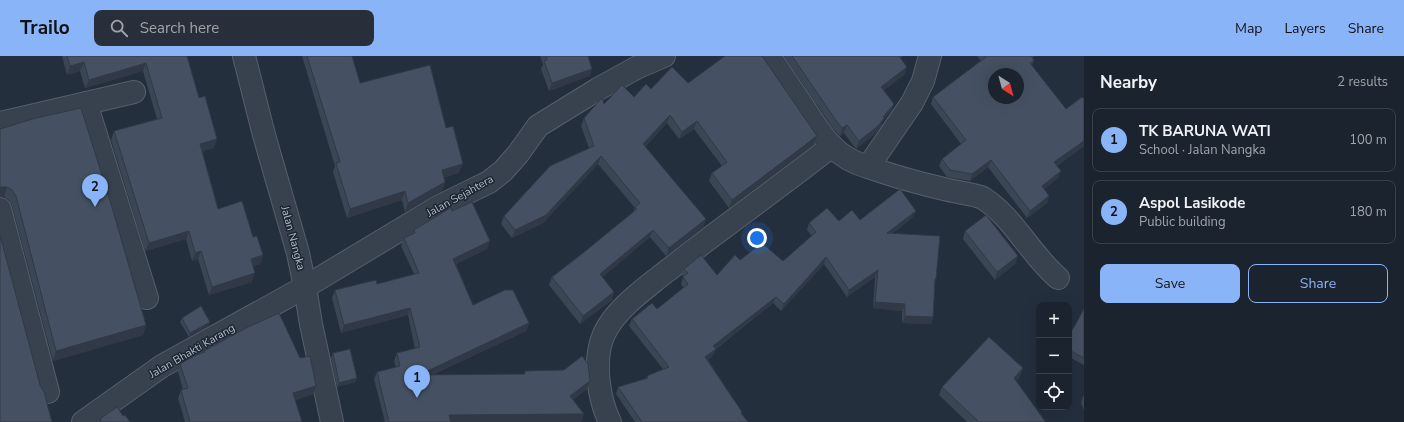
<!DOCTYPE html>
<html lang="en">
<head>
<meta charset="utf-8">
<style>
	:root { --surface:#1b232e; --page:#282f3a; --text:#f1f3f6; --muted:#a0a4aa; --line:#39404a; --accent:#8ab4f8 }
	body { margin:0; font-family:"Nunito Sans",sans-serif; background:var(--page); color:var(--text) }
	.controls { position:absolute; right:12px; bottom:12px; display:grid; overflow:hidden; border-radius:8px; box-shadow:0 4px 16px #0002 }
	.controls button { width:36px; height:36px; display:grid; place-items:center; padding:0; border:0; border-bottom:1px solid var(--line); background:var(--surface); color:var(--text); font:20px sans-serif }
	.compass { position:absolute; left:988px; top:12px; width:36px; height:36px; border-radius:50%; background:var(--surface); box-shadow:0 4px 16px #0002; rotate:144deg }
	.you { position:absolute; left:757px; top:182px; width:14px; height:14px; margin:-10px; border:3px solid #fff; border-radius:50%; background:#1a73e8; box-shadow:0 0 0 6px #1a73e833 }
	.badge { display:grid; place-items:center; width:26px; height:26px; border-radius:50%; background:var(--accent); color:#111; font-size:13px; font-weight:700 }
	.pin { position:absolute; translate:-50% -33px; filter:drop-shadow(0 1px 2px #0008) }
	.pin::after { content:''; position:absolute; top:21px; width:14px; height:12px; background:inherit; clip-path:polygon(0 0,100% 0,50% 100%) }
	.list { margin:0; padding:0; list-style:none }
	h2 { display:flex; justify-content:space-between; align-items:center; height:52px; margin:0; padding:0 16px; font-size:17px }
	h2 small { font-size:13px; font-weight:400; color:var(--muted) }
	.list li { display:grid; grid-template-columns:26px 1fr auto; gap:12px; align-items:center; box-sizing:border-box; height:64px; margin:0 8px 8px; padding:0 8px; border:1px solid var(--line); border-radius:8px }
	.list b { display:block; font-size:15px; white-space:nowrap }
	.list p { margin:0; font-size:13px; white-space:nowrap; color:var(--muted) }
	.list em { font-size:13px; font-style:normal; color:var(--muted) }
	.actions { display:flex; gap:8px; padding:12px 16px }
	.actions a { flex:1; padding:9px 0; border:1px solid var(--accent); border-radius:8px; text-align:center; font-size:14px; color:var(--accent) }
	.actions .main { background:var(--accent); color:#111 }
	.icon { flex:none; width:22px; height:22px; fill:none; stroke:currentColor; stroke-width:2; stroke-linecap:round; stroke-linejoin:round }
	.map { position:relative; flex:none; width:1084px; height:366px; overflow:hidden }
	header { display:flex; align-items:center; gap:24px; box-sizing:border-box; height:56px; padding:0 20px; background:var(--accent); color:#111 }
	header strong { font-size:19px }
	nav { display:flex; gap:22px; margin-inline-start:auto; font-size:14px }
	.search { width:280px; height:36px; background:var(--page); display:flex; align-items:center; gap:10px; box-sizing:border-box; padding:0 14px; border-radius:8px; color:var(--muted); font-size:15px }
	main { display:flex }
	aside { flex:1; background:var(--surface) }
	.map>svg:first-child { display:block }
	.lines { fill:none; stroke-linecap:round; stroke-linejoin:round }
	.minor-casing { stroke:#565f6c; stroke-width:24 }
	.tertiary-casing { stroke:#565f6c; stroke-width:24 }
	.minor { stroke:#38414e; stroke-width:22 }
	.tertiary { stroke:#38414e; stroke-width:22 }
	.wall { fill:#3b4654 }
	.shaded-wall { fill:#303945 }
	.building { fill:#455162; stroke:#303945; fill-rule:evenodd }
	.labels { text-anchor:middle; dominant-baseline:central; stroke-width:3; stroke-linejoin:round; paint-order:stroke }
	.street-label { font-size:11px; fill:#b4bcc9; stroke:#1d2633 }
</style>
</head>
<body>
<header>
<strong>Trailo</strong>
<div class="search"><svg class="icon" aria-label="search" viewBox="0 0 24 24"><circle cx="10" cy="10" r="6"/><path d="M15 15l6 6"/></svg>Search here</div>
<nav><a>Map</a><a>Layers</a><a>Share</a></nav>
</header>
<main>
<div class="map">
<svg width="1084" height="366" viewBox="0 0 1084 366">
	<rect width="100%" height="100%" fill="#242f3e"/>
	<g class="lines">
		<g class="minor-casing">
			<g id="minor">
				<path d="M768,0l4,4c10,15 20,30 31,46 17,27 31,52 65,61l44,-64 11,-22 7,-25"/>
				<polyline points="86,47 147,242"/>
				<polyline points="0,67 134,36"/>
				<path d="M868,111c25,9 50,16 76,22 10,3 31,5 39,9 31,20 47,56 75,80"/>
				<polyline points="0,153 48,336"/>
				<polyline points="83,366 162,310 305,231 438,151 489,126 503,115 518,98 538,70 598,33 638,11 664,0"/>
				<path d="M610,366c-12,-24 -17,-63 -6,-88 12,-25 38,-43 59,-60 16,-12 32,-25 48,-37 40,-30 81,-60 121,-91"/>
			</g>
		</g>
		<g class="tertiary-casing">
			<polyline id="tertiary" points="244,0 264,79 298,197 305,231 311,268 332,366"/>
		</g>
		<use href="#minor" class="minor"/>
		<use href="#tertiary" class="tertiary"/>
	</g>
	<g class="wall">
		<polygon points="62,0 187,0 214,92 202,95 218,153 253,181 263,199 260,208 253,210 252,226 209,239 198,203 192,205 186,183 145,195 111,84 114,75 157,63 143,15 85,32 80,15 67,19"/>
		<polygon points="302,0 352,0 360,27 446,72 459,117 444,121 445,126 442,135 405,156 402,144 347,162 333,116 335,110"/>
		<polygon points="540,0 588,0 592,13 589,20 549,35 541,13 543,8"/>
		<polygon points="784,0 903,0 900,2 907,11 904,19 884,34 894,48 891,55 882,66 881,70 875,78 856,93 844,77 840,80 832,71"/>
		<polygon points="977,0 1034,0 1032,2 1034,4 1032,9 1084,90 1057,110 1058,122 1044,133 1049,140 1047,147 1027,162 988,111 970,125 947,121 939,110 942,103 961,88 931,48 933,41 981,5"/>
		<polygon points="688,27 814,88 729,152 709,125 712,117 722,110 694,73 679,83 667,67 645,91 706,163 703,171 666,200 650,181 602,221 612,244 580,268 549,229 552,221 583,197 633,156 635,152 598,108 543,167 512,182 501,168 504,160 589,92 581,70 584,62 604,48 634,41 651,33"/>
		<polygon points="0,73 146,269 143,279 53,305 12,150 9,144 4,141 0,141"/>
		<polygon points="452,155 487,193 456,208 473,249 529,267 526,275 432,319 524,318 525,315 587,333 573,344 584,358 581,366 385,366 374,323 377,316 396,311 394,305 397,297 415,293 408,259 341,277 332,242 335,234 377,228 414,218 401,190 404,182 413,178 414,174"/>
		<polygon points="913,161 893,177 935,228 933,261 931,268 902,267 902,255 873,252 875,221 847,241 824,208 781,255 773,247 716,293 713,299 708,304 742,356 741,358 748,366 635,366 616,338 618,331 646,323 647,320 663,313 629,270 632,263 657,253 684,232 681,228 683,221 682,219 684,213 717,219 740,204 783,205 812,180 807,174 809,167 860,164"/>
		<polygon points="965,175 1018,200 1015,208 995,224 963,183"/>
		<polygon points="1084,253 1084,309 1069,301 1069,280"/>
		<polygon points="182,262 210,266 208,270 189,281 180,266"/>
		<polygon points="204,295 313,338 295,344 302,366 185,366 178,342 181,334 183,334 178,316 180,308 203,297"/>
		<polygon points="333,297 357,322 355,326 337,331 331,302"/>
		<polygon points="1020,321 1016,325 1045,365 1045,366 967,366 939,339 942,331"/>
		<polygon points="1083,340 1084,340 1084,354 1081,347"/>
	</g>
	<g class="shaded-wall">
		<polygon points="84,6 80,15 67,19 70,10"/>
		<polygon points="146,7 143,15 85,32 89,24"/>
		<polygon points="907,11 904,19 878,38 881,31"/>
		<polygon points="592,13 589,20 549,35 552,27"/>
		<polygon points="894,48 891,55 882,66 881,70 875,78 856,93 859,85 883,61"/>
		<polygon points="670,59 667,67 640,96 643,88"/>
		<polygon points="697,65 694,73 679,83 682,76"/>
		<polygon points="847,69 844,77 840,80 842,72"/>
		<polygon points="817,80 814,88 729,152 732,144"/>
		<polygon points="217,83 214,92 197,97 200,88"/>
		<polygon points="1084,85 1084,90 1052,113 1054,106"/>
		<polygon points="601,100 598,108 543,167 512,182 515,174"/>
		<polygon points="991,104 988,111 970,125 972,118"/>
		<polygon points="463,108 459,117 439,123 442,114"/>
		<polygon points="1061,115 1058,122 1039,137 1042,130"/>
		<polygon points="445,126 442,135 405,156 408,147"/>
		<polygon points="0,131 7,131 4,141 0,141"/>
		<polygon points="405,135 402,144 347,162 350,153"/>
		<polygon points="1049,140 1047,147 1027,162 1030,155"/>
		<polygon points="916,155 913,161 885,183 887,177"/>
		<polygon points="706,163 703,171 666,200 669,192"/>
		<polygon points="653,174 650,181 597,226 600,218"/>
		<polygon points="189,175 186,183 145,195 149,187"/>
		<polygon points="490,185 487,193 450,211 453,203"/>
		<polygon points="201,195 198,203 192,205 195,197"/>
		<polygon points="263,199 260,208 248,211 251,203"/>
		<polygon points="1018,200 1015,208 995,224 997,216"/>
		<polygon points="826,201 824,208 781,255 784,248"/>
		<polygon points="878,214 875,221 847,241 849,234"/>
		<polygon points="255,217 252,226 209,239 212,231"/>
		<polygon points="614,236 612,244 580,268 583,260"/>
		<polygon points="776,241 773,247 711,296 713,290"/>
		<polygon points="875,246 905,248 902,255 873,252"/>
		<polygon points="410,252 408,259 341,277 344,269"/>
		<polygon points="905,260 933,261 931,268 902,267"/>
		<polygon points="210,266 208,270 189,281 190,277"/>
		<polygon points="529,267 526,275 416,326 419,319"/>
		<polygon points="146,269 143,279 53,305 56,295"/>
		<polygon points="716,293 713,299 703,308 705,301"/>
		<polygon points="1023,312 1020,321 1011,330 1014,322"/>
		<polygon points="357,322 355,326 337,331 339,327"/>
		<polygon points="590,325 587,333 568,348 570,340"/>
		<polygon points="316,330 313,338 290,345 293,337"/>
		<polygon points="584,358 581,366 446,366 449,359"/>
	</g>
	<g class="building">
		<polygon points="67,0 187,0 199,42 205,40 217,83 200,88 218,153 242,145 253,181 257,180 263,199 251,203 255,217 212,231 201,195 195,197 189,175 149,187 114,75 162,62 146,7 89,24 84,6 70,10"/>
		<polygon points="307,0 352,0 360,27 430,9 446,72 453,70 463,108 442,114 445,126 408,147 405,135 350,153 336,107 340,106"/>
		<polygon points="546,0 588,0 592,13 552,27 544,5 547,4"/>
		<polygon points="725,0 762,0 817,80 732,144 712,117 727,106 697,65 682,76 670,59 643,88 706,163 669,192 653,174 600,218 614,236 583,260 552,221 583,197 637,153 635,151 640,147 601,100 546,159 515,174 504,160 550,110 594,90 584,62 602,42 604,48 622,29 634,41 646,28 651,33 672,11 688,27"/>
		<polygon points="792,0 899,0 907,11 881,31 894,48 883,61 884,62 878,70 859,85 847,69 842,72 835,63"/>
		<path d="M985,0h46l3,4 -4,3 36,46 16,-12 2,2v42l-30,21 7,9 -19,15 7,10 -19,15 -39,-51 -19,14 -22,-4 -8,-11 24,-19 -33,-43 53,-40zM994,18h24v24h-24z"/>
		<polygon points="81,52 112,151 146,269 56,295 16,140 12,134 7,131 0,131 0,73 36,62"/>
		<polygon points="900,133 916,155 887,177 940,180 936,223 935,223 933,261 905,260 905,248 875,246 878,214 849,234 826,201 784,248 776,241 713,290 716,293 705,301 742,356 741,357 748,366 642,366 618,331 648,322 647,320 669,311 632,263 652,247 657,253 688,228 683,221 688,217 684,213 701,199 717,219 735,199 740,204 762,187 783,205 816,176 809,167 827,152 839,165 852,154 860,164"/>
		<polygon points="472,146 490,185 453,203 473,249 505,234 513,234 529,267 419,319 525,318 525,315 564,314 582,300 588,308 590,325 570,340 584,358 449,359 451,366 389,366 377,316 400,310 397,297 420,291 410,252 344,269 335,234 376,224 377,228 419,217 404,182 415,177 414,174 447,154 451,152 452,155"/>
		<polygon points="986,159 1018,200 997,216 965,175"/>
		<polygon points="0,179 40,329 44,336 52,366 0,366"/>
		<polygon points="201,250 210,266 190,277 182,262"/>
		<polygon points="1084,253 1084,302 1069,294 1069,280"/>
		<polygon points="279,257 300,302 310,300 316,330 293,337 302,366 190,366 181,334 188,332 180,308 196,299 205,296 204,295 246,272"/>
		<polygon points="989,281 1023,312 1014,322 1045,365 1044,366 979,366 942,331"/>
		<polygon points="350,293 357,322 339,327 333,297"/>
		<polygon points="117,351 123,360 125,359 130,366 102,366 100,363"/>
	</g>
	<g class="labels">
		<g class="street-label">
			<text transform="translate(460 140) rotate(-29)">Jalan Sejahtera</text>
			<text transform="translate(293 182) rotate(75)">Jalan Nangka</text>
			<text transform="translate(192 295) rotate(-30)">Jalan Bhakti Karang</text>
		</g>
	</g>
</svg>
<div class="controls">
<button>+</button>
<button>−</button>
<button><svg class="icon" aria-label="locate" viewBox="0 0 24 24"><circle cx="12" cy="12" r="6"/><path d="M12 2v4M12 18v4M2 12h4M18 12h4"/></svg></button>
</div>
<svg class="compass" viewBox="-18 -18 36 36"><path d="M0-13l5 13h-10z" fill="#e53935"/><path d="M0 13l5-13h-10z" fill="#a0a4aa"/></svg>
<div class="you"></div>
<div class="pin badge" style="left:417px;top:342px">1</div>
<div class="pin badge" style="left:95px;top:151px">2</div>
</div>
<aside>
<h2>Nearby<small>2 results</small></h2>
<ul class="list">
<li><span class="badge">1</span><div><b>TK BARUNA WATI</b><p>School · Jalan Nangka</p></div><em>100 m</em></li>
<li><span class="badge">2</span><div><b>Aspol Lasikode</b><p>Public building</p></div><em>180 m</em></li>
</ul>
<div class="actions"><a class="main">Save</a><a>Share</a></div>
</aside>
</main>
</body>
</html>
